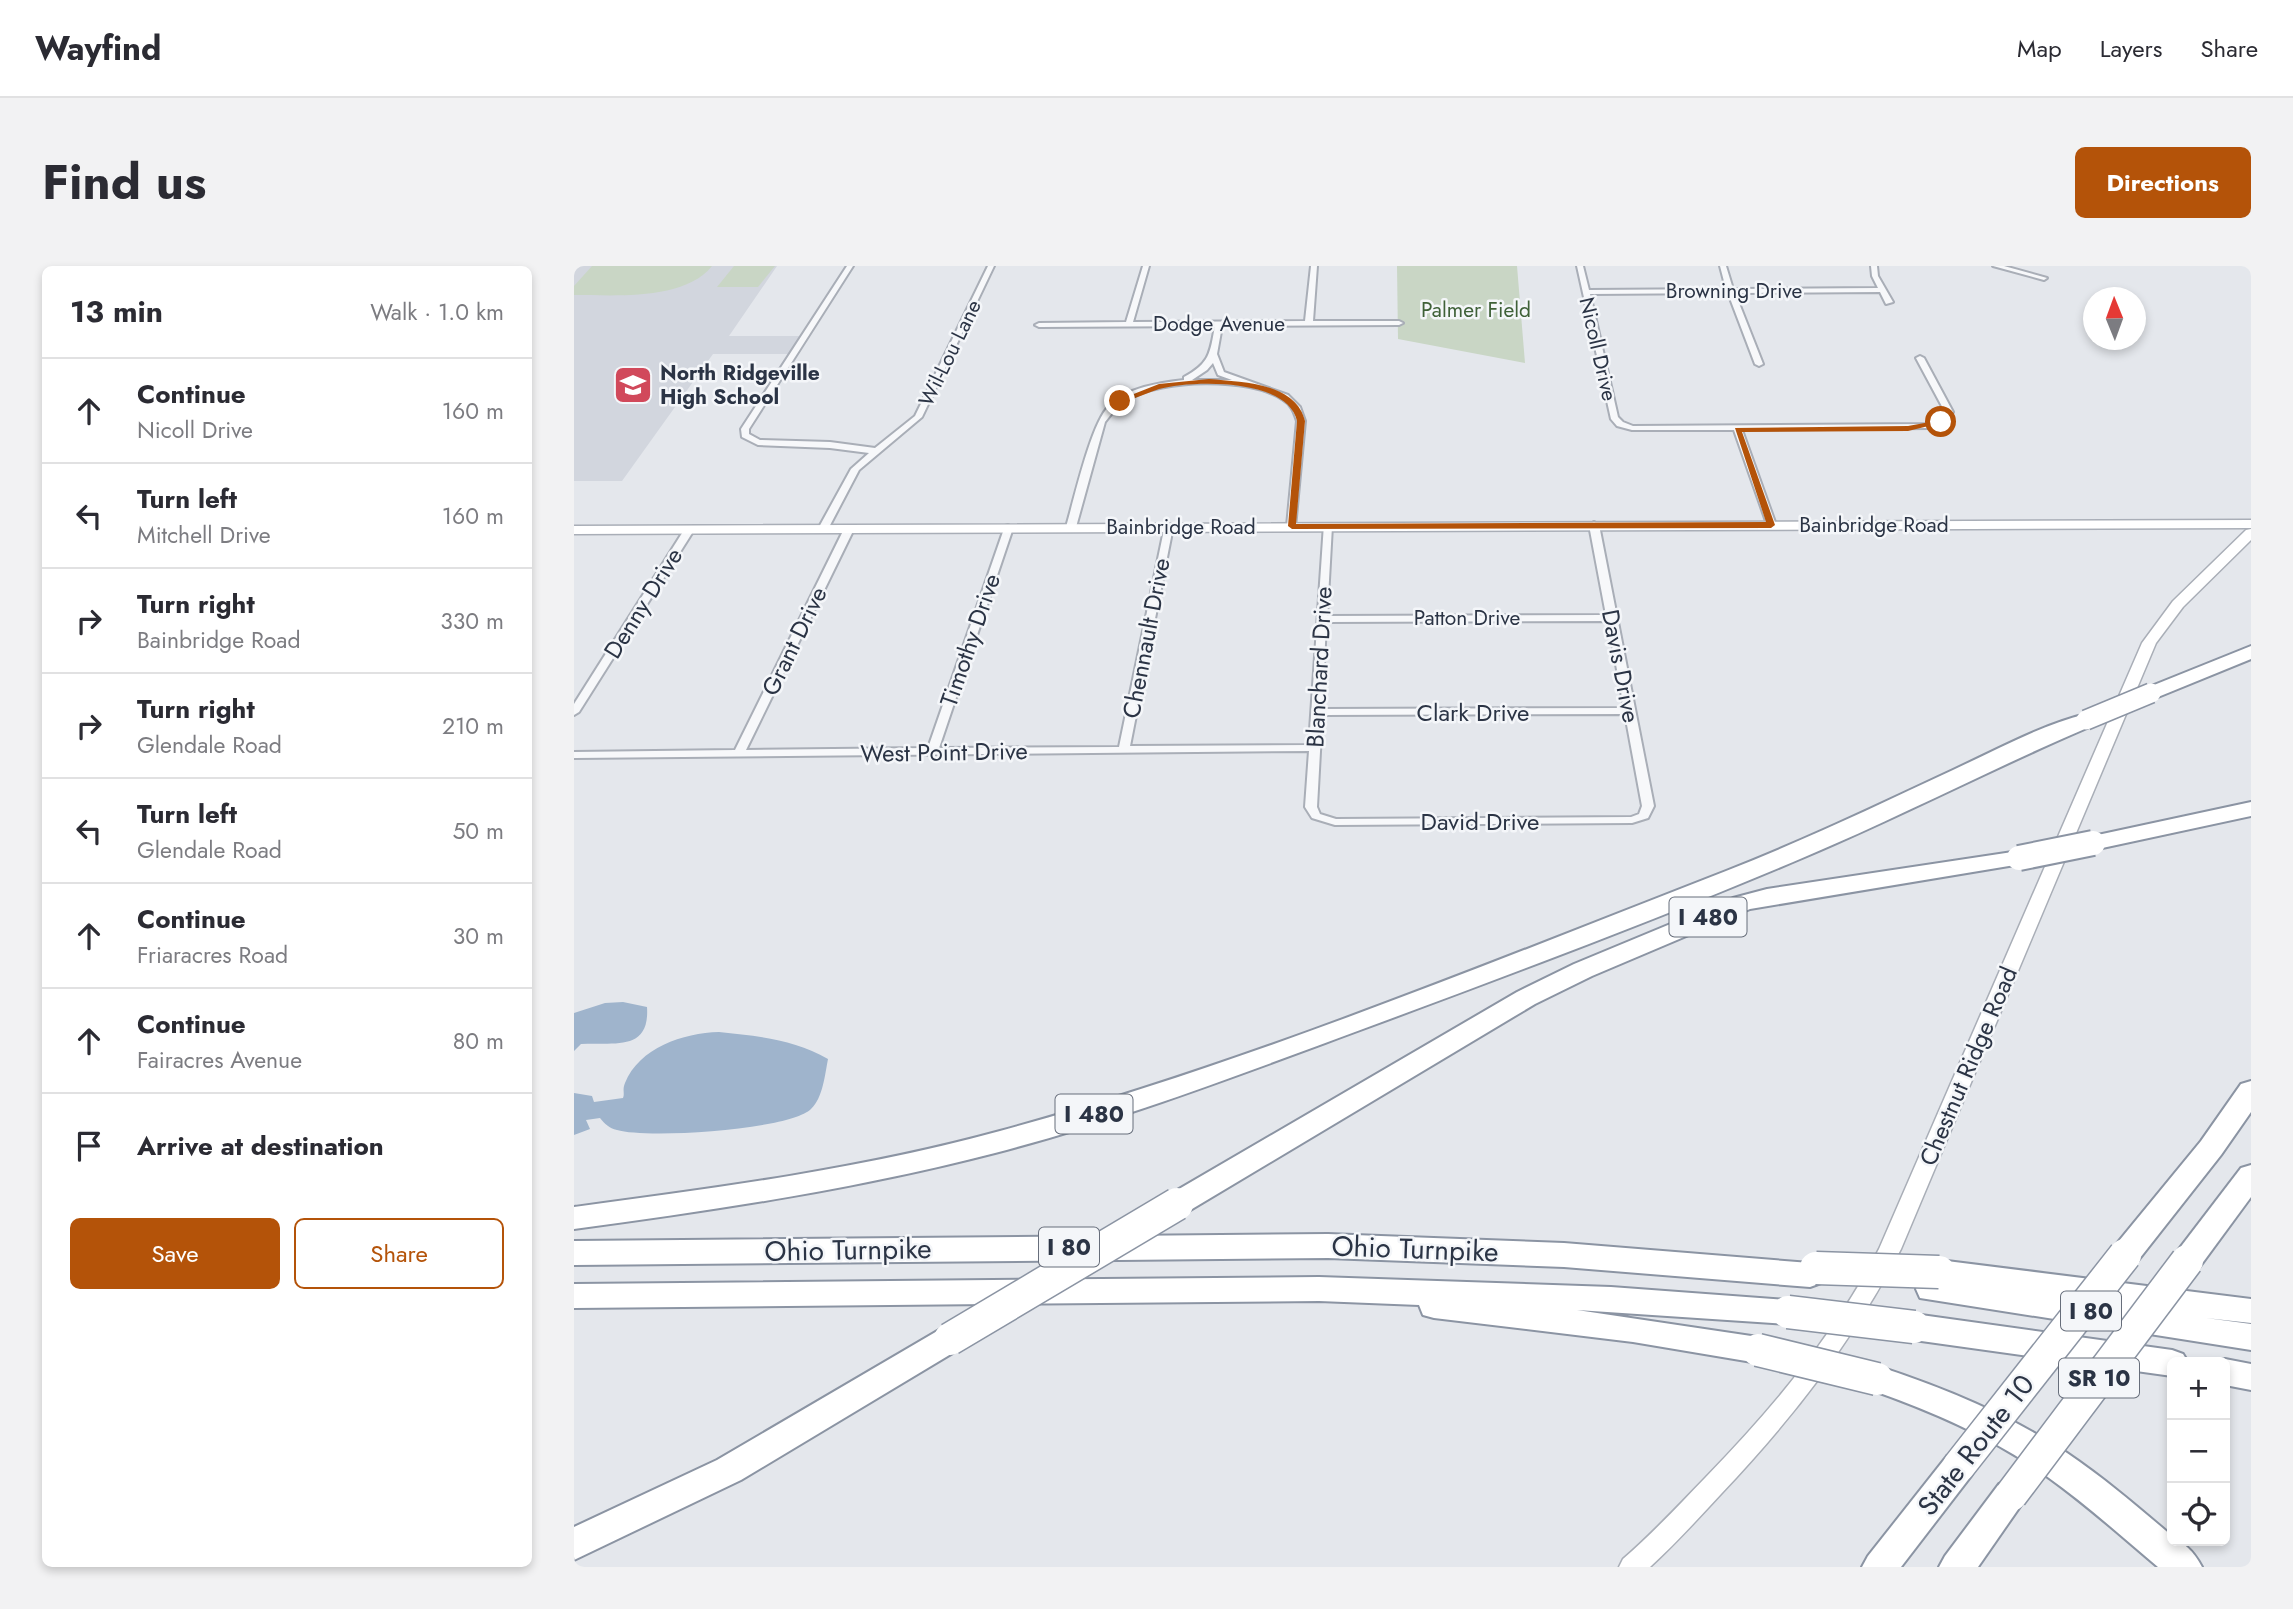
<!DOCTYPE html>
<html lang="en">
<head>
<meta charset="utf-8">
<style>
	:root { --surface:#fff; --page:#f2f2f3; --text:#2b2b33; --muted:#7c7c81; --line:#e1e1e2; --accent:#b45309 }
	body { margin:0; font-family:Jost,sans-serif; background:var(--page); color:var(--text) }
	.controls { position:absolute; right:21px; bottom:21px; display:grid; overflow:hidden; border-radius:10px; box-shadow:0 4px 10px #0003 }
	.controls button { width:63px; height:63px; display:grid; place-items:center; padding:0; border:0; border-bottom:2px solid var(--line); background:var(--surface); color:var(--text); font:35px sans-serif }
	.compass { position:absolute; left:1509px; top:21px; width:63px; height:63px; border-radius:50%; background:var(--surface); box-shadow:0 4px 10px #0003; rotate:359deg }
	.stop { position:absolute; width:21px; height:21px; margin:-16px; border:5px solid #b45309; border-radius:50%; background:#fff }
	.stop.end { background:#b45309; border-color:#fff; box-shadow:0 2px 7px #0008 }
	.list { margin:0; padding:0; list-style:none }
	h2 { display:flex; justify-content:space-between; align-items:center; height:91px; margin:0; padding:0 28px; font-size:30px }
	h2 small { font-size:23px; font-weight:400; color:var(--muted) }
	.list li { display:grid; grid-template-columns:46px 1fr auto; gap:21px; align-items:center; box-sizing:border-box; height:105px; padding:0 28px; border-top:2px solid var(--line) }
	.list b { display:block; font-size:26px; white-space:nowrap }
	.list p { margin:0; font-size:23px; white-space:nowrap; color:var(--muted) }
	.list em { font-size:23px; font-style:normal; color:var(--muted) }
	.actions { display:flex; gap:14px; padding:21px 28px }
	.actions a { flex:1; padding:16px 0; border:2px solid var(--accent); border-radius:10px; text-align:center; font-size:24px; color:var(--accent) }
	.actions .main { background:var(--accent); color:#fff }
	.icon { flex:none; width:38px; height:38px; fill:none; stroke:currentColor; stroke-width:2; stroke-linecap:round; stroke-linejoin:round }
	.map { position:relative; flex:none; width:1677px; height:1301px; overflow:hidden; border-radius:10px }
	header { display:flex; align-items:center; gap:42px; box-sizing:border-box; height:98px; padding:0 35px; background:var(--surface); border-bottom:2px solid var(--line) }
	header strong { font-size:33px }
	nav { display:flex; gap:38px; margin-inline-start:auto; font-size:24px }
	.intro { display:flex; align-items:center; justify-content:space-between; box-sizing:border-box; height:168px; padding:0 42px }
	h1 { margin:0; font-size:49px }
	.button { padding:18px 32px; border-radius:10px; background:var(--accent); color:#fff; font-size:24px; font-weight:700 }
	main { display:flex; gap:42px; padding:0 42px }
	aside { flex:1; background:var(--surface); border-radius:10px; box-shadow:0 4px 10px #0003 }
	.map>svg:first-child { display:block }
	.built { fill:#d2d6de }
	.green { fill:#c9d6c5 }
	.water { fill:#9fb4cc }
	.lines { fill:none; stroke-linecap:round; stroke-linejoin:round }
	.street-casing { stroke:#a9aeb7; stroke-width:4 }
	.secondary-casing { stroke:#a9aeb7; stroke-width:3 }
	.highway-casing { stroke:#8b94a3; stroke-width:4 }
	.street { fill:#f7f8fa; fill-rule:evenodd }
	.secondary { fill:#fff; fill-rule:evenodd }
	.highway { fill:#fff; fill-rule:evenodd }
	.highway-bridge-far2-casing { stroke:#8b94a3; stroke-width:22; stroke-linecap:butt }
	.highway-bridge-far1-casing { stroke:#8b94a3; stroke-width:28; stroke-linecap:butt }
	.highway-bridge-casing { stroke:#8b94a3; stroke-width:35; stroke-linecap:butt }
	.highway-bridge-far2 { stroke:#fff; stroke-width:19 }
	.highway-bridge-far1 { stroke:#fff; stroke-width:24 }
	.highway-bridge { stroke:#fff; stroke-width:32 }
	.route { fill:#b45309 }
	.labels { text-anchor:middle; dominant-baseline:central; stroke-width:5; stroke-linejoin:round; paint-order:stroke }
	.far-street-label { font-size:21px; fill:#2b3445; stroke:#f4f6f9 }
	.far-park-label { font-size:21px; fill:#3f6138; stroke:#f4f6f9 }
	.far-poi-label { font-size:21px; font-weight:bold; fill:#2b3445; stroke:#f4f6f9; text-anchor:start }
	.shield { fill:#f4f6f9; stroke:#676e7b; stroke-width:2 }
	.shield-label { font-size:23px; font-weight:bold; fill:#2b3445 }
	.street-label { font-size:24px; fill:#2b3445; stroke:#f4f6f9 }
	.near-street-label { font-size:28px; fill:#2b3445; stroke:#f4f6f9 }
</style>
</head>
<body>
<header>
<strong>Wayfind</strong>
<nav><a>Map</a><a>Layers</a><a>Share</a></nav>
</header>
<div class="intro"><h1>Find us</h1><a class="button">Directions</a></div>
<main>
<aside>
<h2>13 min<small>Walk · 1.0 km</small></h2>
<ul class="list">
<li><svg class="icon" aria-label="ahead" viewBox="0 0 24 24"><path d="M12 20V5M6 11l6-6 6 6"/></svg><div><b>Continue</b><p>Nicoll Drive</p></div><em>160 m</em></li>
<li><svg class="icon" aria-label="left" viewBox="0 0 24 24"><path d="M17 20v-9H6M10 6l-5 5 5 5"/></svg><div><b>Turn left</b><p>Mitchell Drive</p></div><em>160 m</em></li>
<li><svg class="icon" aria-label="right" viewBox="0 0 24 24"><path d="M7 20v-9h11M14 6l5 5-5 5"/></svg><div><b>Turn right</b><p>Bainbridge Road</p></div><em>330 m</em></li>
<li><svg class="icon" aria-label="right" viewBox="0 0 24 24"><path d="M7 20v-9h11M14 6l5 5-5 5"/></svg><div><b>Turn right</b><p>Glendale Road</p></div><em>210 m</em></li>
<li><svg class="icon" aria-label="left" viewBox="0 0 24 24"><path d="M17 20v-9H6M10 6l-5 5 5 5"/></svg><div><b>Turn left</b><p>Glendale Road</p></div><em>50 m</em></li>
<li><svg class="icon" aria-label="ahead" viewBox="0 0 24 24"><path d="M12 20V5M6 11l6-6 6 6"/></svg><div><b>Continue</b><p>Friaracres Road</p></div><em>30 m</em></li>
<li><svg class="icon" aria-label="ahead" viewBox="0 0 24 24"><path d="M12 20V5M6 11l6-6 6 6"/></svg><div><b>Continue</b><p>Fairacres Avenue</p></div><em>80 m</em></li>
<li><svg class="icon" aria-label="arrive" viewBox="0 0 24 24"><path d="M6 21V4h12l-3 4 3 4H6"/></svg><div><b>Arrive at destination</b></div></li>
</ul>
<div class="actions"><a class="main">Save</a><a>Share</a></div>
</aside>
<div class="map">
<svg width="1677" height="1301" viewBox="0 0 1677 1301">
	<rect width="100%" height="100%" fill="#e4e7ec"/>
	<polygon class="built" points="0,0 203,0 155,70 226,70 215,88 139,88 48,215 0,215"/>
	<g class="green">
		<path d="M18,0h120c-28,35 -97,29 -138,29v-9z"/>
		<polygon points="160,0 201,0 184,21 143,21"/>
		<polygon points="823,0 943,0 951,97 824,73"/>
	</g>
	<g class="water">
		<path d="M49,736l24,5c3,45 -33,35 -66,37l-7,7v-38l31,-10z"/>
		<path d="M145,766c38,4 75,7 109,27 -3,15 -5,39 -17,50 -21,21 -164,30 -194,21 -8,-2 -12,-6 -17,-12l-14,2 4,9 -16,6v-42l18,3 2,6 29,-4c2,-5 -1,-8 2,-15 14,-35 58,-50 94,-51z"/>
	</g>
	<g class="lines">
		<g class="street-casing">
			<g id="street">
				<polygon points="273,0 279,0 175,163 175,168 186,174 256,176 301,182 341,150 414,0 420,0 348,151 285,204 254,263 249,266 244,263 277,203 295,187 256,182 184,179 168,171 167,163"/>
				<path d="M569,0h6l-16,56 172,-1 6,-55h6l-4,55h86l4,2 -4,2 -177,1 -5,28 7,18 64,23 12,12 5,14 -10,107h-6l-2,-2 10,-105c-3,-9 -6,-17 -15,-22 -34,-22 -119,-20 -154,0 -10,6 -16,14 -23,23l-29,105 -5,3 -5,-3c8,-27 25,-104 43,-121 19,-19 50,-23 75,-26v-3c26,-14 26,-24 31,-51l-176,1 -4,-2 4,-2 87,-1zM639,97l5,12 14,5h-40l15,-10z"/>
				<polygon points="1003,0 1009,0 1015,24 1152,23 1146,0 1152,0 1159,23 1304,22 1298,10 1297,0 1303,0 1304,10 1319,36 1312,38 1306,26 1161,27 1189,98 1185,100 1181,98 1154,27 1016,28 1044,151 1049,156 1059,160 1354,158 1364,154 1371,146 1342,92 1346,90 1350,92 1379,146 1370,158 1355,162 1168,164 1202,259 1200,261 1194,261 1160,164 1058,164 1043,160 1037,153"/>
				<polygon points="1419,0 1430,0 1473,12 1470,14"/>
				<path d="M1020,256l5,3 55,281 -6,12 -16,5 -297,2 -23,-7 -7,-11 4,-56 -735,7v-6l161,-2 109,-221 5,-3 5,3 -108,221 182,-2 77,-222 3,-1 5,3 -74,220 180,-1 46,-222h6l2,2 -43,219 179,-1 15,-221h6l2,2 -5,90 279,-1 -17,-90zM1034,355l16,87 -302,1 4,-87zM1051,448l17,92 -3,8 -8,3 -295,2 -16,-5 -3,-7 5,-92z"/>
				<polygon points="115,261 120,264 5,446 0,449 0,438 110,264"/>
			</g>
		</g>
		<g class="secondary-casing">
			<g id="secondary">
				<polygon points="1677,254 1677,262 0,268 0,260"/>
				<path d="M1677,263v11l-68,67 -27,36 -255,606c-48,92 -109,170 -180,245 -23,25 -46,50 -71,73h-31l4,-8c30,-26 56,-54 83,-82 68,-70 128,-142 173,-228l263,-606 31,-42 73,-71z"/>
			</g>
		</g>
		<g class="highway-casing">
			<g id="highway">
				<polygon points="1677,380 1677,393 1584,431 1570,431 1567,427 1570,423"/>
				<path d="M1512,448l8,1 3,5 -3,5c-97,41 -190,90 -287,131 -146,62 -296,118 -444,173 -122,45 -242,91 -368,124 -139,36 -279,57 -421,76v-22c143,-19 287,-38 426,-76 248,-68 487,-167 726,-260 77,-30 152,-66 227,-101 43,-20 88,-45 133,-56z"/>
				<polygon points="1677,536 1677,550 1519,584 1511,582 1507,577 1511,572 1519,570"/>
				<polygon points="1445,585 1453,587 1457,592 1453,597 1176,643 1018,710 961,738 613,946 603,949 593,946 588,938 593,930 943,726 1000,698 1159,632 1193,623"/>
				<polygon points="1677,815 1677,846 1647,889 1562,997 1551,1001 1540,997 1536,989 1540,981 1627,875 1667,818"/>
				<polygon points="1677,899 1677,931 1624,1003 1613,1007 1602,1003 1598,995 1602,987 1667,902"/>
				<polygon points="754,968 990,977 1236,997 1247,1001 1251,1009 1247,1017 1236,1021 990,1001 754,992 0,999 0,975"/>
				<polygon points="1365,994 1677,1033 1677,1057 1632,1052 1677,1058 1677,1084 1346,1032 1342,1023 1346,1014 1353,1012 1350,1006 1354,998"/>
				<polygon points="745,1011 1037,1021 1214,1034 1225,1037 1230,1046 1225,1055 1214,1058 1003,1044 1184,1071 1195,1075 1200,1084 1195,1093 1184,1097 1059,1076 860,1052 849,1049 845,1039 745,1035 0,1042 0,1018"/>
				<polygon points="1340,1048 1598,1084 1609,1088 1614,1096 1598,1096 1598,1110 1340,1074 1329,1070 1324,1061 1329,1052"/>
				<polygon points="376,1060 387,1064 392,1073 387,1082 167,1214 0,1294 0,1261 143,1194 365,1064"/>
				<polygon points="1651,1093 1677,1098 1677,1124 1651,1119 1651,1096 1641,1096"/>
				<path d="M1303,1100c67,22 131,48 190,87 37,25 71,54 105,83v5c14,0 24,15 30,26h-44c-37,-31 -73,-64 -113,-92 -55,-39 -116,-65 -179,-87l-5,-9 5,-9z"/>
				<polygon points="1385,1186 1397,1190 1402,1200 1397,1210 1327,1301 1288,1301 1294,1290 1373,1190"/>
				<polygon points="1437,1214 1449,1218 1454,1229 1404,1301 1365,1301 1371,1290 1425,1218"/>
			</g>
		</g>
		<use href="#street" class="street"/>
		<use href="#secondary" class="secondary"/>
		<use href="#highway" class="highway"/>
		<g class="highway-bridge-far2-casing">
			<polyline id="highway-bridge-far2" points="1512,454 1577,427"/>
		</g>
		<g class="highway-bridge-far1-casing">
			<polyline id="highway-bridge-far1" points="1445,592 1519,577"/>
		</g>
		<g class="highway-bridge-casing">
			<g id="highway-bridge">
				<polyline points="1242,1002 1365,1006"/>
				<polyline points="1214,1046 1340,1061"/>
				<polyline points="376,1073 603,938"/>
				<polyline points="1184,1084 1303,1113"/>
				<polyline points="1385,1200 1551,989"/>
				<polyline points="1437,1229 1613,995"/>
			</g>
		</g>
		<use href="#highway-bridge-far2" class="highway-bridge-far2"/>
		<use href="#highway-bridge-far1" class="highway-bridge-far1"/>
		<use href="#highway-bridge" class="highway-bridge"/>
	</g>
	<path class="route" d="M635,113c31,3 87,3 96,42l-9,103 470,-2 -31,-94 173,-2 33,-6 4,2 -37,9 -166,1 33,93 -4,3 -479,1 -4,-3 9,-105c-9,-43 -105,-41 -138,-32 -12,4 -24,9 -36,14l-7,-2 43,-17z"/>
	<defs>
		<g id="school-square" transform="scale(2.0125)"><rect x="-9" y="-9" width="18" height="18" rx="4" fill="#d1495b" stroke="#f4f6f9"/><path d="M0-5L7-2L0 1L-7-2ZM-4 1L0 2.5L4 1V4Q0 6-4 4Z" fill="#fff"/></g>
	</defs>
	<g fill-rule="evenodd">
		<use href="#school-square" x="59" y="119"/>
	</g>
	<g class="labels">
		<g class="far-street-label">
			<text x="1160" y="25">Browning Drive</text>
			<text x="645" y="58">Dodge Avenue</text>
			<text transform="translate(1024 83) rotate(77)">Nicoll Drive</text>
			<text transform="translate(376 87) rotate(-64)">Wil-Lou Lane</text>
			<text x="1300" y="259">Bainbridge Road</text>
			<text x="607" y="261">Bainbridge Road</text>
			<text x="893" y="352">Patton Drive</text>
		</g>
		<g class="far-park-label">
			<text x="902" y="44">Palmer Field</text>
		</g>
		<g class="far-poi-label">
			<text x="86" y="107">North Ridgeville<tspan x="86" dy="24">High School</tspan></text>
		</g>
		<g class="shield">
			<rect x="1095.5" y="631.5" width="77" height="39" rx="5"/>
			<rect x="481.5" y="828.5" width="77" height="39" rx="5"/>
			<rect x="465" y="961.5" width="60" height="39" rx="5"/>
			<rect x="1487" y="1025.5" width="60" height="39" rx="5"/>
			<rect x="1485" y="1092.5" width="80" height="39" rx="5"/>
		</g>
		<g class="shield-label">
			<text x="1134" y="651">I 480</text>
			<text x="520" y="848">I 480</text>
			<text x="495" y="981">I 80</text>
			<text x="1517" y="1045">I 80</text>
			<text x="1525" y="1112">SR 10</text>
		</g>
		<g class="street-label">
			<text transform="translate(69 337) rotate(-58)">Denny Drive</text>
			<text transform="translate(572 372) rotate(-79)">Chennault Drive</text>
			<text transform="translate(396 374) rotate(-71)">Timothy Drive</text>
			<text transform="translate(220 375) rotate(-64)">Grant Drive</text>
			<text transform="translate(1047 400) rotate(79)">Davis Drive</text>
			<text transform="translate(745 401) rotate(-87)">Blanchard Drive</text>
			<text x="899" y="446">Clark Drive</text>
			<text transform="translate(370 486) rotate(-1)">West Point Drive</text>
			<text x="906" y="555">David Drive</text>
			<text transform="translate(1394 800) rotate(-67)">Chestnut Ridge Road</text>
		</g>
		<g class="near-street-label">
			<text transform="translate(841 983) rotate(2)">Ohio Turnpike</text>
			<text transform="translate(274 984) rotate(-1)">Ohio Turnpike</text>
			<text transform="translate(1402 1179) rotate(-52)">State Route 10</text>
		</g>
	</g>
</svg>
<div class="controls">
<button>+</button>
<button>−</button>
<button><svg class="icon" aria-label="locate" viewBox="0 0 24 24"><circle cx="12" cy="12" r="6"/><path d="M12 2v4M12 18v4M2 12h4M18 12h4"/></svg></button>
</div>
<svg class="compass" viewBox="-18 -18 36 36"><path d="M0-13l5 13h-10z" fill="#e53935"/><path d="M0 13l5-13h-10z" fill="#7c7c81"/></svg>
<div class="stop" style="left:1367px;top:156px"></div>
<div class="stop end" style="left:546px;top:135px"></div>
</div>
</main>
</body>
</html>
